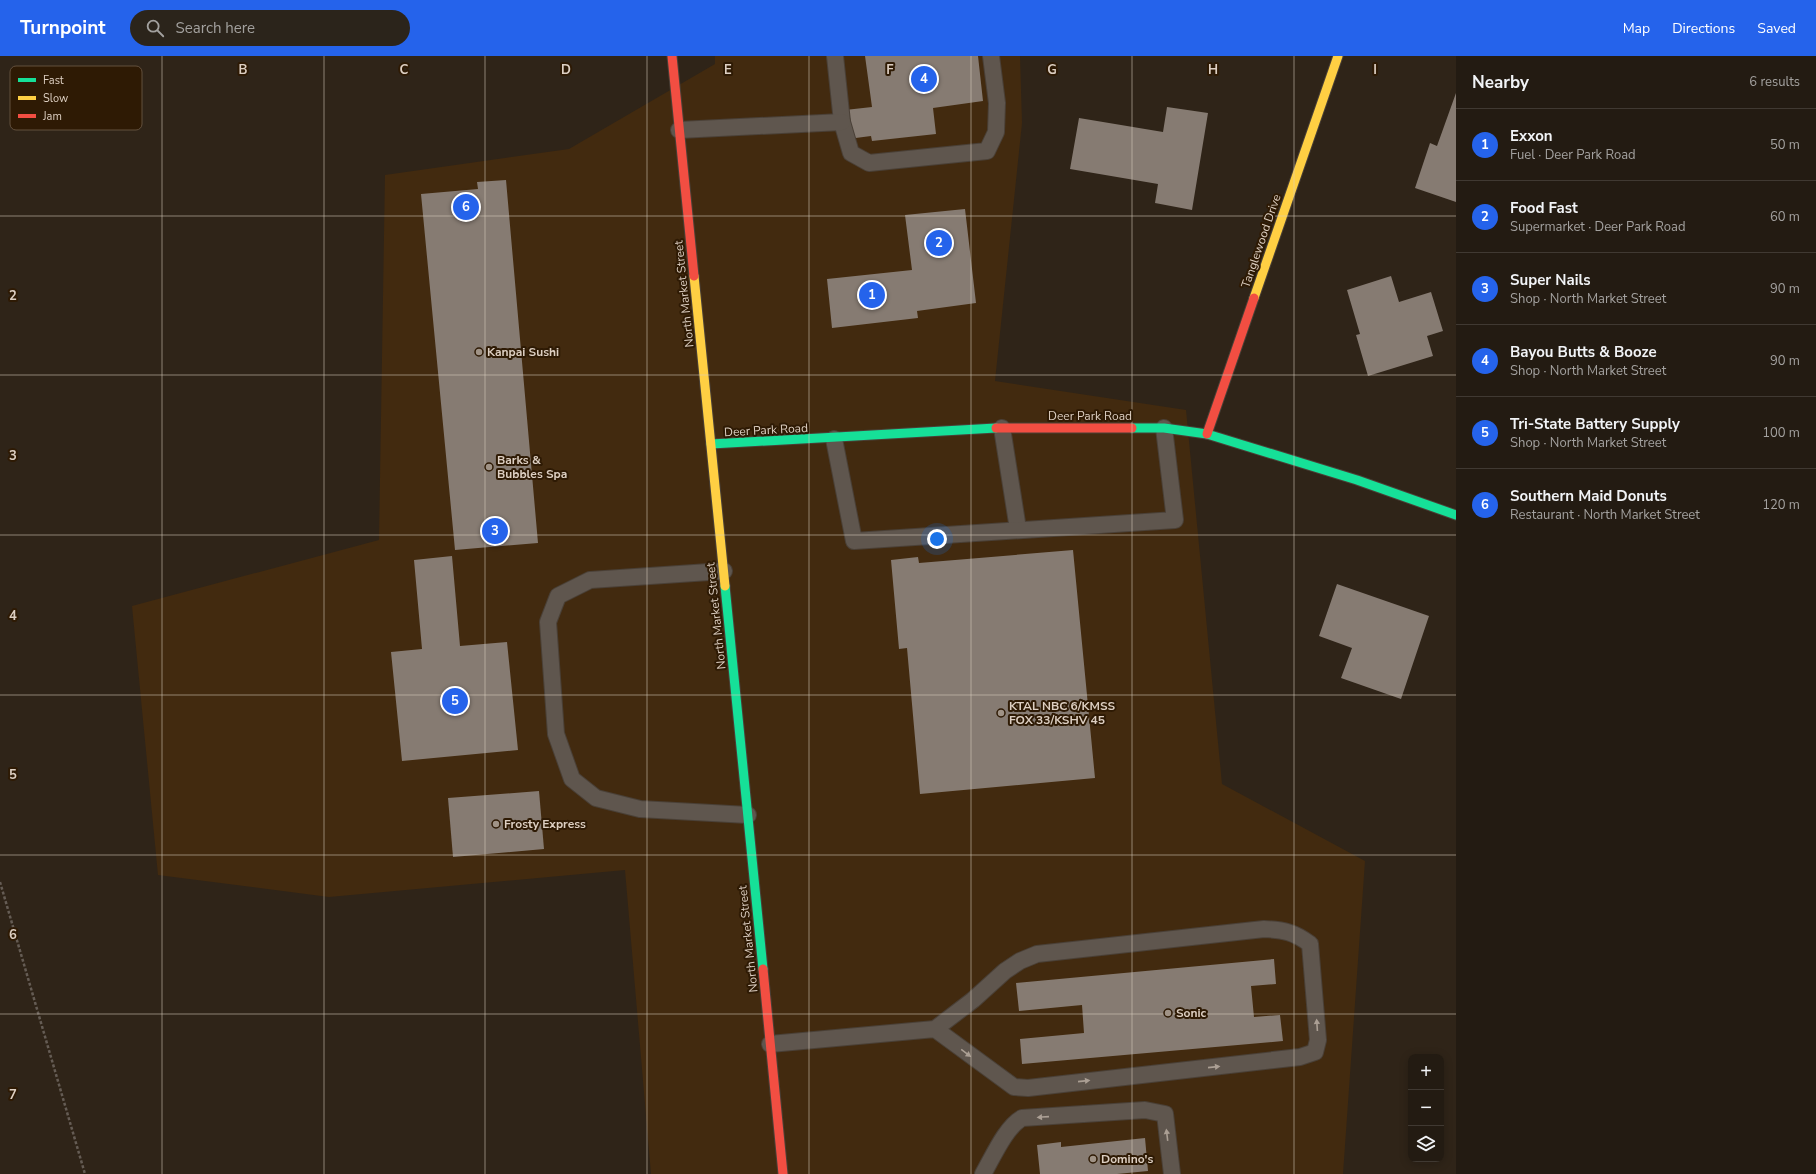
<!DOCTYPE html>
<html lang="en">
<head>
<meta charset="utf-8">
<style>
	:root { --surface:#231b12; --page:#2b241b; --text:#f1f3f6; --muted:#a3a19f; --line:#403932; --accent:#2563eb }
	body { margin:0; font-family:"Nunito Sans",sans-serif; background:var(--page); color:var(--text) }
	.controls { position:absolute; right:12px; bottom:12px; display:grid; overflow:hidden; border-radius:8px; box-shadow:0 2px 10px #0003 }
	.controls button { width:36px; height:36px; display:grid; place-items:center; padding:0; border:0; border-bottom:1px solid var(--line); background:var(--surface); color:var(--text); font:20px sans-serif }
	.you { position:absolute; left:937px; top:483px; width:14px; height:14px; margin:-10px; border:3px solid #fff; border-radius:50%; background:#1a73e8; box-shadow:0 0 0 6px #1a73e833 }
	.badge { display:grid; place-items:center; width:26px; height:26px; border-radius:50%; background:var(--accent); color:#fff; font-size:13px; font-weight:700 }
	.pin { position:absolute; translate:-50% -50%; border:2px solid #fff; box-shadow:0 1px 4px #0006 }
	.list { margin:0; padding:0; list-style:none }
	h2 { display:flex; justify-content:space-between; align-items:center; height:52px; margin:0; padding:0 16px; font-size:17px }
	h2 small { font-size:13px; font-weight:400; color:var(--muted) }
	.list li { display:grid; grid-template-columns:26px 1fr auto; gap:12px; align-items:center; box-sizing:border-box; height:72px; padding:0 16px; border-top:1px solid var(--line) }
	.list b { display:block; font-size:15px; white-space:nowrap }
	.list p { margin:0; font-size:13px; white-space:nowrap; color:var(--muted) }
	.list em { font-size:13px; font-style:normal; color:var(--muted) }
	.icon { flex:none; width:22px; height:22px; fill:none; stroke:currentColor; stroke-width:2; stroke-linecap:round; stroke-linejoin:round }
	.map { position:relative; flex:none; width:1456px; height:1118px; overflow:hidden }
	header { display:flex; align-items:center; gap:24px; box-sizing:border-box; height:56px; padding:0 20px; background:var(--accent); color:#fff }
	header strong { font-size:19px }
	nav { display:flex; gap:22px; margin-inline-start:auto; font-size:14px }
	.search { width:280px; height:36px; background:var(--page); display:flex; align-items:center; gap:10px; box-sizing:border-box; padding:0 14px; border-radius:22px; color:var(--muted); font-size:15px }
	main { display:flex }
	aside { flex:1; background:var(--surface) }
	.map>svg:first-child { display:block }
	.built { fill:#422a0f }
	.building { fill:#867b72 }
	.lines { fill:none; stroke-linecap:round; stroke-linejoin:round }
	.lane-casing { stroke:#4a4037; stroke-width:18 }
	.fast-casing { stroke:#4a4037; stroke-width:11 }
	.slow-casing { stroke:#4a4037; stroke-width:11 }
	.jam-casing { stroke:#4a4037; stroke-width:11 }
	.path { stroke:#655c54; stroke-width:2.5; stroke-dasharray:3 2; stroke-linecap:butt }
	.lane { stroke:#5f564e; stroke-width:16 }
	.fast { stroke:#16e098; stroke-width:9 }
	.slow { stroke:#ffcf43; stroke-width:9 }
	.jam { stroke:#f24e42; stroke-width:9 }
	.oneway { fill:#ab9f94 }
	.grid { fill:none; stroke:#ddcfc2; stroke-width:1; stroke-opacity:0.55 }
	.poi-dot { fill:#a09386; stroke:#2e1a04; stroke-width:1.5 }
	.labels { text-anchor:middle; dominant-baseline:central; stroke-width:4; stroke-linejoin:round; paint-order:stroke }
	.street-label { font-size:12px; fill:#ddcfc2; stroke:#2e1a04 }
	.poi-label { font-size:12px; font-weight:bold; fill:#ddcfc2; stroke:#2e1a04; text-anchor:start }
	.key { fill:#2e1a04; stroke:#63503d; stroke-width:1 }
	.key-label { font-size:11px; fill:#ddcfc2 }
	.grid-label { font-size:13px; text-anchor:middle; font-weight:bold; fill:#ddcfc2; stroke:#2e1a04; stroke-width:4; stroke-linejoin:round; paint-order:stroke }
</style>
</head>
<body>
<header>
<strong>Turnpoint</strong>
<div class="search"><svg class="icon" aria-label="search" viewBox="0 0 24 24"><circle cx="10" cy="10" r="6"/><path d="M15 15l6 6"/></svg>Search here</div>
<nav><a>Map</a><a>Directions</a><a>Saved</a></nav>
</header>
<main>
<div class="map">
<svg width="1456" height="1118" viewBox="0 0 1456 1118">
	<rect width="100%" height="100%" fill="#2f2418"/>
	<polygon class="built" points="715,0 1020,0 1022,67 995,325 1186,354 1222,728 1365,805 1343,1118 651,1118 625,814 329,841 158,819 132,550 379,484 385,119 569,93 715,8"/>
	<g class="building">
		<polygon points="865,0 978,0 983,45 933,52 936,78 872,85 871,80 848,83 845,54 872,51"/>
		<polygon points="1456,37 1456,146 1415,132 1430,87 1437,90"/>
		<polygon points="1167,51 1208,57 1192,154 1155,147 1158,128 1070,113 1079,62 1163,76"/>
		<polygon points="506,124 538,487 455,494 421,138 478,133 477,126"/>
		<polygon points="965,153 976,247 917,255 918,262 832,272 827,223 912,214 905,159"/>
		<polygon points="1391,220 1399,246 1431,236 1443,275 1427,280 1433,300 1368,320 1356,279 1360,278 1347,234"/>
		<polygon points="1073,494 1095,722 920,738 907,592 899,593 891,504 918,501 919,507"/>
		<polygon points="452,500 460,590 507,586 518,694 402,705 391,596 422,593 414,504"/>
		<polygon points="1337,528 1429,560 1401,643 1341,622 1352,592 1319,580"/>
		<polygon points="539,735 544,793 453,801 448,742"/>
		<polygon points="1274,903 1276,928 1251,930 1254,961 1280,959 1283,985 1022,1008 1020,983 1084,977 1082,949 1019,955 1016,927"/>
		<polygon points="1145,1082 1148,1115 1117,1118 1040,1118 1037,1089 1061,1086 1061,1091"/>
	</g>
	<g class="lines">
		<g class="lane-casing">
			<g id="lane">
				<polyline points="835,0 842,66 851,97 869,107 987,95 996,76 997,47 991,0"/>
				<polyline points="679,74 842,66"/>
				<polyline points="1002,372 1018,473"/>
				<polyline points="834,383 854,485 1175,464 1164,372"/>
				<polyline points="724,515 590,524 558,540 548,566 556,678 572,723 596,742 640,753 748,759"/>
				<path d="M770,988l165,-15 38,-29 32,-29 15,-10 17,-7 227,-25c20,1 30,3 46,15l8,96 -3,12 -15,5 -272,31 -14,-1 -79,-58"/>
				<path d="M983,1118c10,-17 22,-46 39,-56l123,-8 20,4 7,60"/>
			</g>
		</g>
		<g class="fast-casing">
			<g id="fast">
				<polyline points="1132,372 1164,372 1207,378 1357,424 1456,459"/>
				<polyline points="711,388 996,372"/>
				<polyline points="725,530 763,913"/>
			</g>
		</g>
		<g class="slow-casing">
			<g id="slow">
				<polyline points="694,220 725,530"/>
				<polyline points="1254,242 1338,0"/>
			</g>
		</g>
		<g class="jam-casing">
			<g id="jam">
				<polyline points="672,0 694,220"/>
				<polyline points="996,372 1132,372"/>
				<polyline points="1207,378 1254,242"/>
				<polyline points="763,913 783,1118"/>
			</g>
		</g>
		<polyline class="path" points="0,826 85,1118"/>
		<use href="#lane" class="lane"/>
		<use href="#fast" class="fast"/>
		<use href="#slow" class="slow"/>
		<use href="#jam" class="jam"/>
	</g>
	<defs><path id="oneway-solid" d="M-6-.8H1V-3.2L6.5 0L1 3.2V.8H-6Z"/></defs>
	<g class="oneway">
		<use href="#oneway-solid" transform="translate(1317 969) rotate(-94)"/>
		<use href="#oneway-solid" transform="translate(966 997) rotate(37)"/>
		<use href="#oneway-solid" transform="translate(1214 1011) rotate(-6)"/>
		<use href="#oneway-solid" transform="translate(1084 1025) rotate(-6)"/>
		<use href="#oneway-solid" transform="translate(1043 1061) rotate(176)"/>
		<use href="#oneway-solid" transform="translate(1167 1079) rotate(-97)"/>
	</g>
	<path class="grid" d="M162,0v1118M324,0v1118M485,0v1118M647,0v1118M809,0v1118M971,0v1118M1132,0v1118M1294,0v1118M0,160h1456M0,319h1456M0,479h1456M0,639h1456M0,799h1456M0,958h1456"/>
	<g class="poi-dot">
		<circle cx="479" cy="296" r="4"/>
		<circle cx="489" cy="411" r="4"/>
		<circle cx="1001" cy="657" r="4"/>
		<circle cx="496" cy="768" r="4"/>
		<circle cx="1168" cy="957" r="4"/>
		<circle cx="1093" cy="1103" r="4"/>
	</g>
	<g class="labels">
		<g class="street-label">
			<text transform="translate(1261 185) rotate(-71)">Tanglewood Drive</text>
			<text transform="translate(684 238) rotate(-96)">North Market Street</text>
			<text x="1090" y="360">Deer Park Road</text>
			<text transform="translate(766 374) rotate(-3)">Deer Park Road</text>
			<text transform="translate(716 560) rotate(-96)">North Market Street</text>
			<text transform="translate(748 883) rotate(-96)">North Market Street</text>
		</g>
		<g class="poi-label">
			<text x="487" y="296">Kanpai Sushi</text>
			<text x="497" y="404">Barks &amp;<tspan x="497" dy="14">Bubbles Spa</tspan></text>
			<text x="1009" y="650">KTAL NBC 6/KMSS<tspan x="1009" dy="14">FOX 33/KSHV 45</tspan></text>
			<text x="504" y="768">Frosty Express</text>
			<text x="1176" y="957">Sonic</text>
			<text x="1101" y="1103">Domino's</text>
		</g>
	</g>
	<rect x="10" y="10" width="132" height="64" rx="6" class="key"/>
	<rect x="18" y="22" width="18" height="4" fill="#16e098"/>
	<rect x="18" y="40" width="18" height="4" fill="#ffcf43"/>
	<rect x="18" y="58" width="18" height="4" fill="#f24e42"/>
	<g class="key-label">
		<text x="43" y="28">Fast</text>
		<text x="43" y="46">Slow</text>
		<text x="43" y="64">Jam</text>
	</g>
	<g class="grid-label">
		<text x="243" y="18">B</text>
		<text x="404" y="18">C</text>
		<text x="566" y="18">D</text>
		<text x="728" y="18">E</text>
		<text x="890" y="18">F</text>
		<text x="1052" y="18">G</text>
		<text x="1213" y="18">H</text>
		<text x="1375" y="18">I</text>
		<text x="13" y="244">2</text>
		<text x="13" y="404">3</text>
		<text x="13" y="564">4</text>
		<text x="13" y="723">5</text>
		<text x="13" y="883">6</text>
		<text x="13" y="1043">7</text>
	</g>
</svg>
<div class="controls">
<button>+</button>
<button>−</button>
<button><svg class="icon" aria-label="layers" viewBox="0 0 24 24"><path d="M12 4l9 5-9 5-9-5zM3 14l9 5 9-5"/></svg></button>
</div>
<div class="you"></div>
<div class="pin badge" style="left:872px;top:239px">1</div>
<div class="pin badge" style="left:939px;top:187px">2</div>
<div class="pin badge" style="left:495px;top:475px">3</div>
<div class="pin badge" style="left:924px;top:23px">4</div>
<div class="pin badge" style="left:455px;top:645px">5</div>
<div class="pin badge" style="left:466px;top:151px">6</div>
</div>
<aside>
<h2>Nearby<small>6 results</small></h2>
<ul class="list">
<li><span class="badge">1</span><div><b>Exxon</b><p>Fuel · Deer Park Road</p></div><em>50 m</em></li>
<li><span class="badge">2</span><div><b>Food Fast</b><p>Supermarket · Deer Park Road</p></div><em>60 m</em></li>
<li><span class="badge">3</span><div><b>Super Nails</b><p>Shop · North Market Street</p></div><em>90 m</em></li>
<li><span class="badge">4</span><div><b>Bayou Butts &amp; Booze</b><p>Shop · North Market Street</p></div><em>90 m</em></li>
<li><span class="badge">5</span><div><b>Tri-State Battery Supply</b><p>Shop · North Market Street</p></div><em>100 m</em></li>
<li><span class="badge">6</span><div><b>Southern Maid Donuts</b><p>Restaurant · North Market Street</p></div><em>120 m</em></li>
</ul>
</aside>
</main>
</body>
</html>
